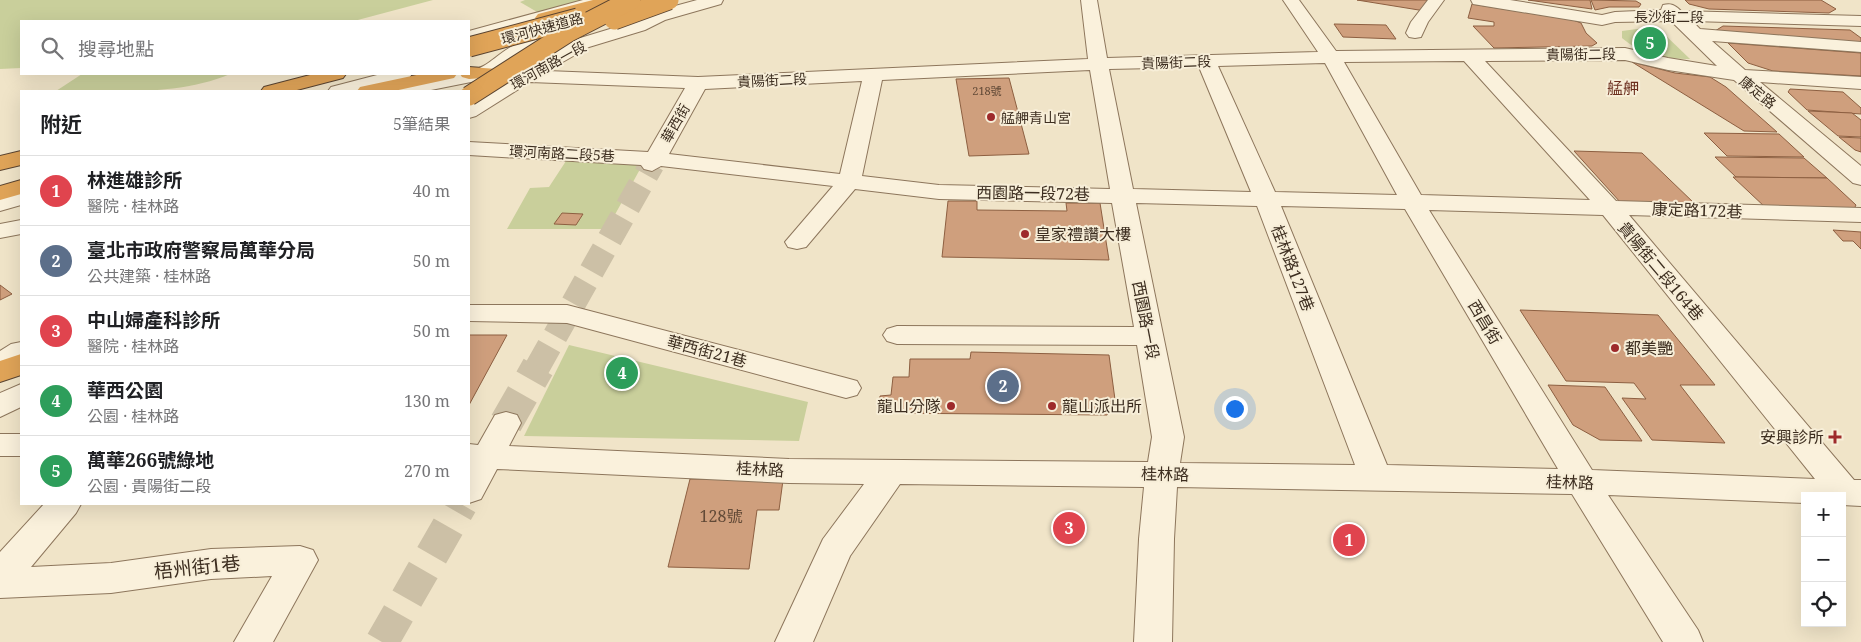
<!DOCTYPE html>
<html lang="zh-TW">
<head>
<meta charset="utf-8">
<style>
	:root { --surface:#fff; --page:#f2f2f2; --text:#202124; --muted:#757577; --line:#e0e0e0; --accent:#2563eb }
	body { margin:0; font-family:"Noto Serif","Noto Sans TC",serif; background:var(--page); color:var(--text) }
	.controls { position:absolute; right:15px; bottom:15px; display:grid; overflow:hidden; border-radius:0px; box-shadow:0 5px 20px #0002 }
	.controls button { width:45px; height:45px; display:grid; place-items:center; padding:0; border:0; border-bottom:1px solid var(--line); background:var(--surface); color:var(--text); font:25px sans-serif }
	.you { position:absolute; left:1234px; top:408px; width:18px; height:18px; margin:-12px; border:4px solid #fff; border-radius:50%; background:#1a73e8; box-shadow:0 0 0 8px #1a73e833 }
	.badge { display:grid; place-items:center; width:32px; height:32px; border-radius:50%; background:var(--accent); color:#fff; font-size:16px; font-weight:700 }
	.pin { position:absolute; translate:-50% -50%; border:2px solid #fff; box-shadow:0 1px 5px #0006 }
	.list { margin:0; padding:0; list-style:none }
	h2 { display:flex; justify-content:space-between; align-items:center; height:65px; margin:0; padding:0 20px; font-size:21px }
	h2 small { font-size:16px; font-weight:400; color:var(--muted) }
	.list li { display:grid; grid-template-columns:32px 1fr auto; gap:15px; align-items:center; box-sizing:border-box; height:70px; padding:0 20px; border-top:1px solid var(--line) }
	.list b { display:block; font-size:19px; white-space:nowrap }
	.list p { margin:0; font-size:16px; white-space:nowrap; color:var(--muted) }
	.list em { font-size:16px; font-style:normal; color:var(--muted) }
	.icon { flex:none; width:28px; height:28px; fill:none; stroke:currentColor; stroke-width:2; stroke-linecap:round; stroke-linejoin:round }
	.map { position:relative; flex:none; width:1861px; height:642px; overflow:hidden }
	.search { position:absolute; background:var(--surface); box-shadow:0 5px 20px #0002; left:20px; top:20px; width:450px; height:55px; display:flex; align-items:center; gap:12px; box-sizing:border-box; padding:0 18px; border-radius:0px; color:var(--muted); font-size:19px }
	.panel { position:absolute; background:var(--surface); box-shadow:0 5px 20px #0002; left:20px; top:90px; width:450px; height:415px; border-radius:0px }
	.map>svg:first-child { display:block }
	.green { fill:#c9cf9b }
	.building { fill:#cf9f7d; stroke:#8d5f41 }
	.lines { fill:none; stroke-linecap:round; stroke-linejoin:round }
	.minor-tunnel-far1 { stroke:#ccc0a6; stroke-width:25; stroke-dasharray:25 12; stroke-linecap:butt }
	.minor-tunnel { stroke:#ccc0a6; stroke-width:33; stroke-dasharray:33 17; stroke-linecap:butt }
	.minor-casing { stroke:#8d765c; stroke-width:2 }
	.highway-casing { stroke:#5b4430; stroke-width:2 }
	.minor { fill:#faf1dc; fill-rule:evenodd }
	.highway { fill:#e0a458; fill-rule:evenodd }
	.highway-bridge-casing { stroke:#5b4430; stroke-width:21; stroke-linecap:butt }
	.highway-bridge { stroke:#e0a458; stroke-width:19 }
	.poi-dot { fill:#9e2a2b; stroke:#f7eed8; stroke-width:2 }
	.labels { text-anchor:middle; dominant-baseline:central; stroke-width:4; stroke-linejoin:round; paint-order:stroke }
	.far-number-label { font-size:11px; fill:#624a37 }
	.far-street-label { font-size:14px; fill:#3d2e20; stroke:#f7eed8 }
	.far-poi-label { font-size:14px; fill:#3d2e20; stroke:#f7eed8; text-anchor:start }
	.far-quarter-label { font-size:16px; fill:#6b2e1e; stroke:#f7eed8 }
	.street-label { font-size:16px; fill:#3d2e20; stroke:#f7eed8 }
	.poi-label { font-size:16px; fill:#3d2e20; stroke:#f7eed8; text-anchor:start }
	.near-number-label { font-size:16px; fill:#624a37 }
	.near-street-label { font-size:19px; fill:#3d2e20; stroke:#f7eed8 }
</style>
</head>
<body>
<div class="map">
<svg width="1861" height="642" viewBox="0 0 1861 642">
	<rect width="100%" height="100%" fill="#f0e4c8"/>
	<g class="green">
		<polygon points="0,0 433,0 354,21 21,21 21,68 0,69"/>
		<polygon points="525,0 599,0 544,16 520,2"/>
		<path d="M1637,29l24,2 29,28c-24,0 -50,-5 -68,-21v-7z"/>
		<path d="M82,74h148c-50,22 -120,17 -174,17z"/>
		<polygon points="566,161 644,162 607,229 507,229 530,188 549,187"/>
		<polygon points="569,345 808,402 799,441 524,436"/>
	</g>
	<g class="building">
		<polygon points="1357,0 1427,0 1425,11"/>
		<polygon points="1528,0 1590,0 1592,9"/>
		<polygon points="1591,0 1636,1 1641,4 1639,7 1609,7 1595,10"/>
		<polygon points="1685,0 1821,0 1836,9 1829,13 1709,9 1689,4"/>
		<polygon points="1472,4 1573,20 1581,23 1586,33 1597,43 1592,46 1494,48 1473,26 1494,26 1494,22 1468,18"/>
		<polygon points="1334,24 1386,25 1396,39 1343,37"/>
		<polygon points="1723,26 1850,30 1861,38 1861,43 1715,31"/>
		<polygon points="1728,43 1861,53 1861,76 1773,71 1748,63"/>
		<polygon points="1632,62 1675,73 1710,77 1726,87 1777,132 1744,131"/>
		<polygon points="1009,78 1029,154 969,156 956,79"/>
		<polygon points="1790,89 1843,92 1861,108 1861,114 1807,110 1788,92"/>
		<polygon points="1808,111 1852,113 1861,120 1861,137 1838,136"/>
		<polygon points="1704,133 1779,134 1804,157 1727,156"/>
		<polygon points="1839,137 1861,138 1861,152 1855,150"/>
		<polygon points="1574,151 1642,153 1695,204 1621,203"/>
		<polygon points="1715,157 1804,158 1827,178 1736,177"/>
		<polygon points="1733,177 1827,178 1856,205 1855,207 1852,210 1766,208"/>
		<polygon points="948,201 977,201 977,210 1067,211 1066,203 1100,203 1109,260 942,257"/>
		<polygon points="562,213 583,214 576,225 554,224"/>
		<polygon points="1833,230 1861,232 1861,249 1853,241 1843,241"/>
		<polygon points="0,285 12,294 0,300"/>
		<polygon points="1520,310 1658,315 1715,385 1680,385 1725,443 1652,440 1622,398 1646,399 1634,383 1566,381"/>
		<polygon points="469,335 507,335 469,405"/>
		<polygon points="971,352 1109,355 1116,407 1107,415 879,413 880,396 891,395 893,377 909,377 910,359 970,359"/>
		<polygon points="1548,385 1605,387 1642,441 1600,440 1573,425"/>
		<polygon points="690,479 783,480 779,510 757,510 749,569 668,567"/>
	</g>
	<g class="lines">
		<polyline class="minor-tunnel-far1" points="537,368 652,164"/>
		<g class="minor-tunnel">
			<polyline points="506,423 538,367"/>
			<polyline points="382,642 461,504"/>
		</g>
		<g class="minor-casing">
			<g id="minor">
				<polygon points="583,0 610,0 608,4 469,41 469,31"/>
				<path d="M697,0h26l-2,4 -56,16 -20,10 -56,17 -42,24 151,6 390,-18 -7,-59h16l10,58 211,-6 -35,-52h16l37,51 289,-3 43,10 49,8 -46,-45 -56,1 -13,3 -123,-20 -6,-1 -2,-4h39l92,15 13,-3 46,-2 2,-5c8,-2 12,0 18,6l180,5v10l-169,-5 8,8 161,13v10l-149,-11 33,29 116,7v12l-101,-7 101,84v19l-8,-2 -119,-103 -66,-10 -43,-10 -140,1 131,140 245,7v14l-232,-7 225,265h7v26l-19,-1v-9h-37v7l-197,-8 90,135 5,12h-40l-91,-148 -395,-7 -3,52 -2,103h-38l5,-103 5,-52 -244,-3 -50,72 -37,86h-38l48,-103 41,-55 -75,-1 -292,-14 -16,30 -12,4v-59l9,1 17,-30 11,-3 11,3 4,8 -12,23 280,13 359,3 4,-25 -15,-92 -240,-1 -10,-3 -4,-6 4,-6 10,-3 237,1 -22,-124 -173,-4 -84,-10 -49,58 -9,2 -9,-2 -3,-5 48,-56 -172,-20 -9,5 -8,-2 -3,-4 -172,-10v-13l179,10 37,-64 -155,-6 -54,34 -7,2v-15l37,-23 -14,-1 -10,4 -6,-2 -50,10h-39l3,-4 7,-2 59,-11h13v-3c18,-3 25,-14 40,-23 21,-13 43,-17 67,-22l6,1 3,4 -3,4 -34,7 -26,14 -17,12 17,2 55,-31 56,-17 20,-10zM1464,61l126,139 -169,-5 -77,-133zM1325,63l72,132 -122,-3 -57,-126zM1199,67l52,125 -118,-3 -24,-120zM1090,70l20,119 -171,-4 -77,-9 20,-96zM862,81l-22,93 -171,-20 36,-65zM1136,203l121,3 98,259 -175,-2 4,-26zM1281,206l124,3 153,260 -171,-4zM1429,210l174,5 212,264 -223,-9z"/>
				<polygon points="1428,0 1444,0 1428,22 1421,37 1415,38 1409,37 1406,33 1411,22"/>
				<polygon points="381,74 412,74 409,78 360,91 328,91 331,87"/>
				<polygon points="21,191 21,205 0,211 0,197"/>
				<polygon points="21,220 21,234 0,238 0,224"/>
				<polygon points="469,305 567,305 846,378 857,381 861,388 857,395 846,398 567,323 469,321"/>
				<polygon points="21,342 21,364 10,371 0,374 0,351 11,344"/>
				<polygon points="21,384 21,407 0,417 0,393"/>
				<rect x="0" y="434" width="21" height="22"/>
				<polygon points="44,504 81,504 76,513 31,567 111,563 211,549 300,546 313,550 318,560 273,642 234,642 272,576 211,579 111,593 0,598 0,552"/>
			</g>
		</g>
		<g class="highway-casing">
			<g id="highway">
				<polygon points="593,0 621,0 619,4 544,23 538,22 535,18 538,14"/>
				<polygon points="469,67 497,69 500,73 497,77 469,79 462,77 460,74 469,74"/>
				<polygon points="314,74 346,74 343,78 293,91 261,91 264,87"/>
				<polygon points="421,74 457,74 454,78 394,91 357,91 360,87"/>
				<polygon points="21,151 21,165 0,170 0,156"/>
				<polygon points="21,180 21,194 0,200 0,186"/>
				<polygon points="21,354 21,375 0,382 0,361"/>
			</g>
		</g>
		<use href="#minor" class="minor"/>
		<use href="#highway" class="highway"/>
		<g class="highway-bridge-casing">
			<g id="highway-bridge">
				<polyline points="614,20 669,0"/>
				<polyline points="469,47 578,18"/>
				<polyline points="469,96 569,32 631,0"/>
			</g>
		</g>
		<use href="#highway-bridge" class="highway-bridge"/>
	</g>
	<g class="poi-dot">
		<circle cx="991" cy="117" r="5"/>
		<circle cx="1025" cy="234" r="5"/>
		<circle cx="1615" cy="348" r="5"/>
		<circle cx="951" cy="406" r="5"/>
		<circle cx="1052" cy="406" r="5"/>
		<path d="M1832.5 429.5h5v5h5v5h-5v5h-5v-5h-5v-5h5z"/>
	</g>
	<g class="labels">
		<g class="far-number-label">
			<text x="987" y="90">218號</text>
		</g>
		<g class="far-street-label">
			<text x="1669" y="16">長沙街二段</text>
			<text transform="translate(542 28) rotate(-15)">環河快速道路</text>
			<text transform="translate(1581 54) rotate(-1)">貴陽街二段</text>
			<text transform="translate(1176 62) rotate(-2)">貴陽街二段</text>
			<text transform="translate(548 65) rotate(-29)">環河南路一段</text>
			<text transform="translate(772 80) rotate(-3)">貴陽街二段</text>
			<text transform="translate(1758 92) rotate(39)">康定路</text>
			<text transform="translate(675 123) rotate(-60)">華西街</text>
			<text transform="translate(562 153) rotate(3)">環河南路二段5巷</text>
		</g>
		<g class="far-poi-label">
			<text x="1001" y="117">艋舺青山宮</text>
		</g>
		<g class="far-quarter-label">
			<text x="1623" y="88">艋舺</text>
		</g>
		<g class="street-label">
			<text transform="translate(1033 193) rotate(1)">西園路一段72巷</text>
			<text transform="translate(1697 210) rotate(2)">康定路172巷</text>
			<text transform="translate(1293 268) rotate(69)">桂林路127巷</text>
			<text transform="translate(1661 271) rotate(50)">貴陽街二段164巷</text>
			<text transform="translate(1146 320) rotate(79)">西園路一段</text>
			<text transform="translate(1485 322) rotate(59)">西昌街</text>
			<text transform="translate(707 351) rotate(15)">華西街21巷</text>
			<text transform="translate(760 469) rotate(3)">桂林路</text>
			<text transform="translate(1165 474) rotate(1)">桂林路</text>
			<text transform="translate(1570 482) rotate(2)">桂林路</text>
		</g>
		<g class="poi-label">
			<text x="1035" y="234">皇家禮讚大樓</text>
			<text x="1625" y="348">都美艷</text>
			<text x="941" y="406" text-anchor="end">龍山分隊</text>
			<text x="1062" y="406">龍山派出所</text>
			<text x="1824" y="437" text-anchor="end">安興診所</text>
		</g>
		<g class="near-number-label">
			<text x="721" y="516">128號</text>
		</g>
		<g class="near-street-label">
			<text transform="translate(197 567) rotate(-6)">梧州街1巷</text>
		</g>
	</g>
</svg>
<div class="controls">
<button>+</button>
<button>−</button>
<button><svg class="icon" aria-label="locate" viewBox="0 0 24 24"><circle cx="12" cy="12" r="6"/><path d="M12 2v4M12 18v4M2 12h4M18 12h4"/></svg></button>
</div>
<div class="you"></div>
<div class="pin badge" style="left:1349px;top:540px;background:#e0444e">1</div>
<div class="pin badge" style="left:1003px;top:386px;background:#5c6f8a">2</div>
<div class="pin badge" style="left:1069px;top:528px;background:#e0444e">3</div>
<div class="pin badge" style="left:622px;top:373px;background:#2e9e5b">4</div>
<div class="pin badge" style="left:1650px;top:43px;background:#2e9e5b">5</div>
<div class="search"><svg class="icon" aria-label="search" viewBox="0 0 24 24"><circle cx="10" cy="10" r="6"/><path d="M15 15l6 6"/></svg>搜尋地點</div>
<section class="panel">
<h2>附近<small>5筆結果</small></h2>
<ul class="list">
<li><span class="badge" style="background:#e0444e">1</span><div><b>林進雄診所</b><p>醫院 · 桂林路</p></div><em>40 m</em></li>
<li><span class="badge" style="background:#5c6f8a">2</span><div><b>臺北市政府警察局萬華分局</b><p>公共建築 · 桂林路</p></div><em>50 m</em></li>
<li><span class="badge" style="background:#e0444e">3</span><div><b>中山婦產科診所</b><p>醫院 · 桂林路</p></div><em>50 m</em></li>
<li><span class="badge" style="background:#2e9e5b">4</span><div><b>華西公園</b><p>公園 · 桂林路</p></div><em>130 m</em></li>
<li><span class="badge" style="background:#2e9e5b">5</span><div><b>萬華266號綠地</b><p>公園 · 貴陽街二段</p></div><em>270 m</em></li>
</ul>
</section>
</div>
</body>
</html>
